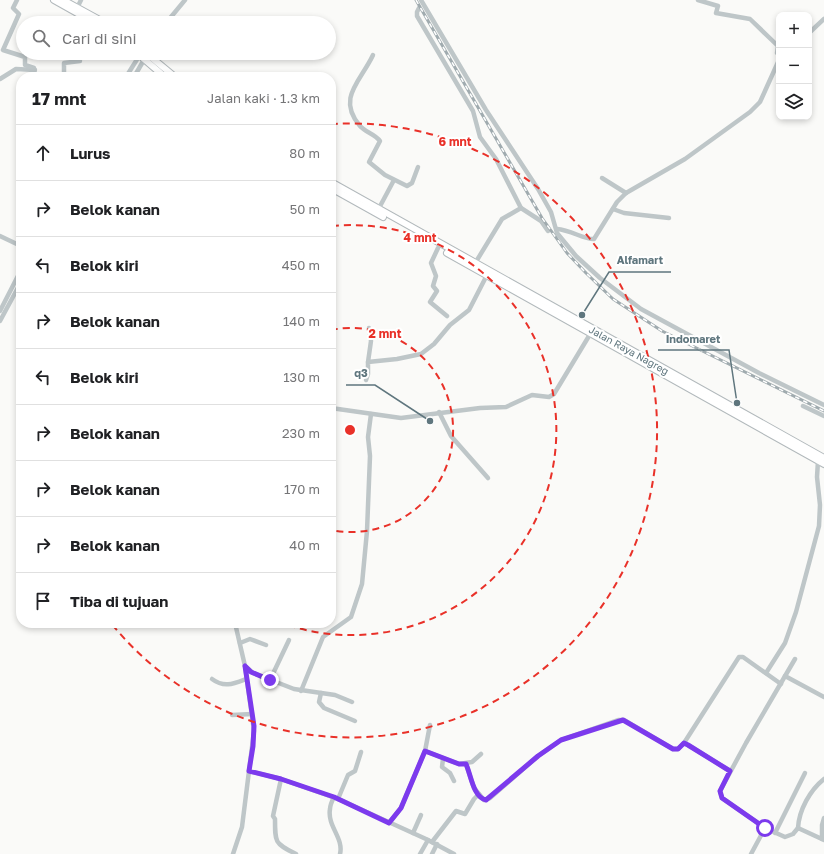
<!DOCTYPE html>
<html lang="id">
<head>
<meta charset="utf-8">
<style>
	:root { --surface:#fff; --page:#f2f2f2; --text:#202124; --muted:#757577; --line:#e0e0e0 }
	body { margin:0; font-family:"Golos Text",sans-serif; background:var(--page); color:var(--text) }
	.controls { position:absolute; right:12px; top:12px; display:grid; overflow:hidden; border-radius:8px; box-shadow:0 2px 6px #0003 }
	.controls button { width:36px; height:36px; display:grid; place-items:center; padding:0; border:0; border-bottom:1px solid var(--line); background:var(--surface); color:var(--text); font:20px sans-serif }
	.stop { position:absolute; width:12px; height:12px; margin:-9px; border:3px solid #7c3aed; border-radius:50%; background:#fff }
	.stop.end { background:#7c3aed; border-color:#fff; box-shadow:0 1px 4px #0008 }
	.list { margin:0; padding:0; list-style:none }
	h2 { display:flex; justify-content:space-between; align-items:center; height:52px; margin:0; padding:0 16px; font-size:17px }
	h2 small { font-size:13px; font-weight:400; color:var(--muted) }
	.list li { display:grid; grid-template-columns:26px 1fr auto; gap:12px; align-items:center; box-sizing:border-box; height:56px; padding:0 16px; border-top:1px solid var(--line) }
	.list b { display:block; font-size:15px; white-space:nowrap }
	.list em { font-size:13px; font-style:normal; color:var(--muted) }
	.icon { flex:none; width:22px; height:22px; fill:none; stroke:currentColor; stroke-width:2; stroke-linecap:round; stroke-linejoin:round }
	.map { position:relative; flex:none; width:824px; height:854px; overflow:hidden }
	.search { position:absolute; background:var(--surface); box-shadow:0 2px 6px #0003; left:16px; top:16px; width:320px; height:44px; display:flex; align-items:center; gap:10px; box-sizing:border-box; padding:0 14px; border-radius:22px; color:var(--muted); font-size:15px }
	.panel { position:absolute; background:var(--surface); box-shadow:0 2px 6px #0003; left:16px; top:72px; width:320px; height:556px; border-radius:16px }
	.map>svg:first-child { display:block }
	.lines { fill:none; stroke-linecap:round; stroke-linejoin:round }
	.highway-casing { stroke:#b2b9bc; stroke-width:8 }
	.minor { stroke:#bec6c8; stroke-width:4.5 }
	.highway { stroke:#fff; stroke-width:6 }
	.rail-casing { stroke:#a0abaf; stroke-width:3 }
	.rail { stroke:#fff; stroke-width:1.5; stroke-dasharray:4.5; stroke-linecap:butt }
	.route { stroke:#7c3aed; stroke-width:5 }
	.ring { fill:none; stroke:#e93129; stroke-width:2; stroke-dasharray:7 5 }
	.labels { text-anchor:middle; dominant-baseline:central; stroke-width:4; stroke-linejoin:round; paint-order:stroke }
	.street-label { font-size:10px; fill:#5f767e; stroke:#fff }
	.centre { fill:#e93129; stroke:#fff; stroke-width:2 }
	.ring-label { font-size:12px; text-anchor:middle; font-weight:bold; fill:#e93129; stroke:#fff; stroke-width:4; stroke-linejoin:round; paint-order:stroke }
	.leader { fill:none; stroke:#5f767e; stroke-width:1.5 }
	.callout-dot { fill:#5f767e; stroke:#fff; stroke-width:1.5 }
	.callout-label { font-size:11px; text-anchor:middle; font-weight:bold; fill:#5f767e; stroke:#fff; stroke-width:4; stroke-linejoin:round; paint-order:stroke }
</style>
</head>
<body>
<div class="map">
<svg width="824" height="854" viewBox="0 0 824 854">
	<rect width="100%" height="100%" fill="#fafaf8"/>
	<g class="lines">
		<g class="highway-casing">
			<g id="highway">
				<polyline points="54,0 95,23"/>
				<polyline points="63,0 105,23"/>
				<polyline points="137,53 165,77"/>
				<polyline points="146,53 175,77"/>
				<polyline points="331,182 824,458"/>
				<polyline points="331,188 383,217"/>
				<polyline points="447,253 824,464"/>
			</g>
		</g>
		<g class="minor">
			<polyline points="17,0 13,8 19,14 3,50 25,57 25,65 34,68 35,77"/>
			<polyline points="421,0 486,110 538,189 551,212 557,233 576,256 600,278 641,309 759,373 824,405"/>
			<polyline points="698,0 718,6 716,13 750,19 778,46 777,53 779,55"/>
			<polyline points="77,8 81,0"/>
			<polyline points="419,8 417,12 417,16 473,111 480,137 496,159 521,208 541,221 548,231"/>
			<polyline points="166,23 185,0"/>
			<polyline points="809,33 824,19"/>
			<path d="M373,55c-12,26 -37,43 -13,71 5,6 15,8 20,15l-11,21 16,13 22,11 5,-3 6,-16"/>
			<polyline points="64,77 64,63 80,61"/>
			<polyline points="126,77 141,53"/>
			<polyline points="134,77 145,58"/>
			<polyline points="0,79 16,69 35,70"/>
			<polyline points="602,178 626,193"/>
			<polyline points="613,209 624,213 669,218"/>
			<polyline points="378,210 394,180"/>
			<path d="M557,229c14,1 28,11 37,10l23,-37 9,-9 59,-34 65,-47 10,-10 19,-42"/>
			<polyline points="0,236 21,246"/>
			<polyline points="438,248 431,263 436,276 433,286 437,291 430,302 447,316"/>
			<polyline points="474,265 502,219 521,208"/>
			<polyline points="0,311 21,270"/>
			<polyline points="0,321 21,282"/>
			<polyline points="368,362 371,341 369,328"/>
			<polyline points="366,380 368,374 368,362 397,359 421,354 434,344 450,325 469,310 487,275"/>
			<polyline points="803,406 824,416"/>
			<polyline points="331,408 401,418 480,408 506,407 532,395 549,397 554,394 592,331"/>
			<polyline points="439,412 451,436 488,478"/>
			<polyline points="240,643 250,639 266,645"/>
			<polyline points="245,666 253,673 294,689 335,695 352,702"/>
			<polyline points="766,673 785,643 796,612 819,526 820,505 817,477 818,461"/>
			<polyline points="785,676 824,697"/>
			<path d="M212,679c12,9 21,5 34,0"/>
			<polyline points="270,680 289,640"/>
			<polyline points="301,691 323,637 351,617 362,584 367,531 370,456 368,437 371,414"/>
			<polyline points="321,693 319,702 324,708 355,721"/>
			<polyline points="232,715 252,714"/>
			<polyline points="684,743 739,657 743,657 781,684"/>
			<polyline points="425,751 459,764 472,762 481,754"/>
			<polyline points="443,759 442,767 450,773 454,781"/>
			<polyline points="466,764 474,788 479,794"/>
			<polyline points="249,771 281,779 338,799 426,839 454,854"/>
			<path d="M281,779l-8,37 2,3c0,25 0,24 21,35"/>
			<path d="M334,797c-2,4 -4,8 -4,12 -3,17 14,29 10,45"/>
			<polyline points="338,799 348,775 355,771 361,752"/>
			<polyline points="389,823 401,808 425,751 430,725"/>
			<polyline points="765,828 722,798 720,791 746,743 795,659"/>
			<path d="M798,828c1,-18 12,-38 26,-49"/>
			<polyline points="413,833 421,815"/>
			<polyline points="775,833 805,773"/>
			<polyline points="822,839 822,825 824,818"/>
			<polyline points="432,842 456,811 465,814 474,799 479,794 484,800 490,798 538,756 561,740 618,720 624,720 673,749 678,749 684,743 688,745 730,771"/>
			<polyline points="233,854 242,827 254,731 245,666 235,623"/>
			<polyline points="420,854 428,840"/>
			<polyline points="432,854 437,844"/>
			<polyline points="751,854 765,828 785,837 793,834 798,828 824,840"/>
		</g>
		<use href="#highway" class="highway"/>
		<g class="rail-casing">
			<polyline id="rail" points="416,0 542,218 567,253 586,273 613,299 662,331 824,411"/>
		</g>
		<use href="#rail" class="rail"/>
	</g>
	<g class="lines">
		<path class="route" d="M270,680l-19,-8 -6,-6 9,60 -1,20 -4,25 32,8 53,18 55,26 12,-15 24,-57 34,13h7c5,11 7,33 20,36l52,-44 23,-16 62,-20 50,29h5l6,-6 4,2 42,26 -10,20 2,7 43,30"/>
	</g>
	<g class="ring">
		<path d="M331 330A102 102 0 1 1 331 530"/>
		<path d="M332 226A205 205 0 1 1 282 623"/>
		<path d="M331 124A307 307 0 1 1 111 623"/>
	</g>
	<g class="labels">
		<g class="street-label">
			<text transform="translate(629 350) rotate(29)">Jalan Raya Nagreg</text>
		</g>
	</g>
	<circle cx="350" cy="430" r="6" class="centre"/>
	<g class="ring-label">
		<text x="455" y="146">6 mnt</text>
		<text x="420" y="242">4 mnt</text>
		<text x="385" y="338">2 mnt</text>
	</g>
	<path class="leader" d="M582 315L609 272H671M737 403L729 350H658M430 421L375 385H346"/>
	<g class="callout-dot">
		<circle cx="582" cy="315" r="4"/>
		<circle cx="737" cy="403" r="4"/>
		<circle cx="430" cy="421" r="4"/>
	</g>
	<g class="callout-label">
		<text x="640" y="264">Alfamart</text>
		<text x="693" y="343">Indomaret</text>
		<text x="361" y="377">q3</text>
	</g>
</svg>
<div class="controls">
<button>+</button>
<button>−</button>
<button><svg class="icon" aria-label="layers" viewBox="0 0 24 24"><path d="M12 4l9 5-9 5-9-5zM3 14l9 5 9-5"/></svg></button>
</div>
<div class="stop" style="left:765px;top:828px"></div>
<div class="stop end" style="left:270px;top:680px"></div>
<div class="search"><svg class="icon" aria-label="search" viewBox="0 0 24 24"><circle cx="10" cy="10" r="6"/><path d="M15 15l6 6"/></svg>Cari di sini</div>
<section class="panel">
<h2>17 mnt<small>Jalan kaki · 1.3 km</small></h2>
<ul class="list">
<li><svg class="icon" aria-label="ahead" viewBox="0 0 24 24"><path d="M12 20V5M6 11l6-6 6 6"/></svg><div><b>Lurus</b></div><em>80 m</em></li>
<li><svg class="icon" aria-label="right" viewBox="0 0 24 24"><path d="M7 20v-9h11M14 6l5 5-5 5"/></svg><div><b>Belok kanan</b></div><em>50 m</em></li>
<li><svg class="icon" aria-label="left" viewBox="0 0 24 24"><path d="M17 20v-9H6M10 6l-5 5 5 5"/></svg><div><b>Belok kiri</b></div><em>450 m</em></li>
<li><svg class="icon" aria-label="right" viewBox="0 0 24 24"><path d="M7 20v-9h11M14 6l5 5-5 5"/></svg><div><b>Belok kanan</b></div><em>140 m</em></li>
<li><svg class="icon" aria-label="left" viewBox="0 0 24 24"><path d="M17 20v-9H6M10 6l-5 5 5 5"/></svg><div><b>Belok kiri</b></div><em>130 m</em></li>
<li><svg class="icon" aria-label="right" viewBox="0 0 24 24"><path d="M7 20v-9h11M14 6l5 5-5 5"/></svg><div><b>Belok kanan</b></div><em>230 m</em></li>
<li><svg class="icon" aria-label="right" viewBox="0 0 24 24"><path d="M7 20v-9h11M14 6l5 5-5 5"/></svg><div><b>Belok kanan</b></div><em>170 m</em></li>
<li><svg class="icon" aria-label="right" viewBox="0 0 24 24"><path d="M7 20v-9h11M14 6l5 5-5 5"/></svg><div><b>Belok kanan</b></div><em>40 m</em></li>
<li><svg class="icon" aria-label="arrive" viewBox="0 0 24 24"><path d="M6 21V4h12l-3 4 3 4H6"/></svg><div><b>Tiba di tujuan</b></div></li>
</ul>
</section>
</div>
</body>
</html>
